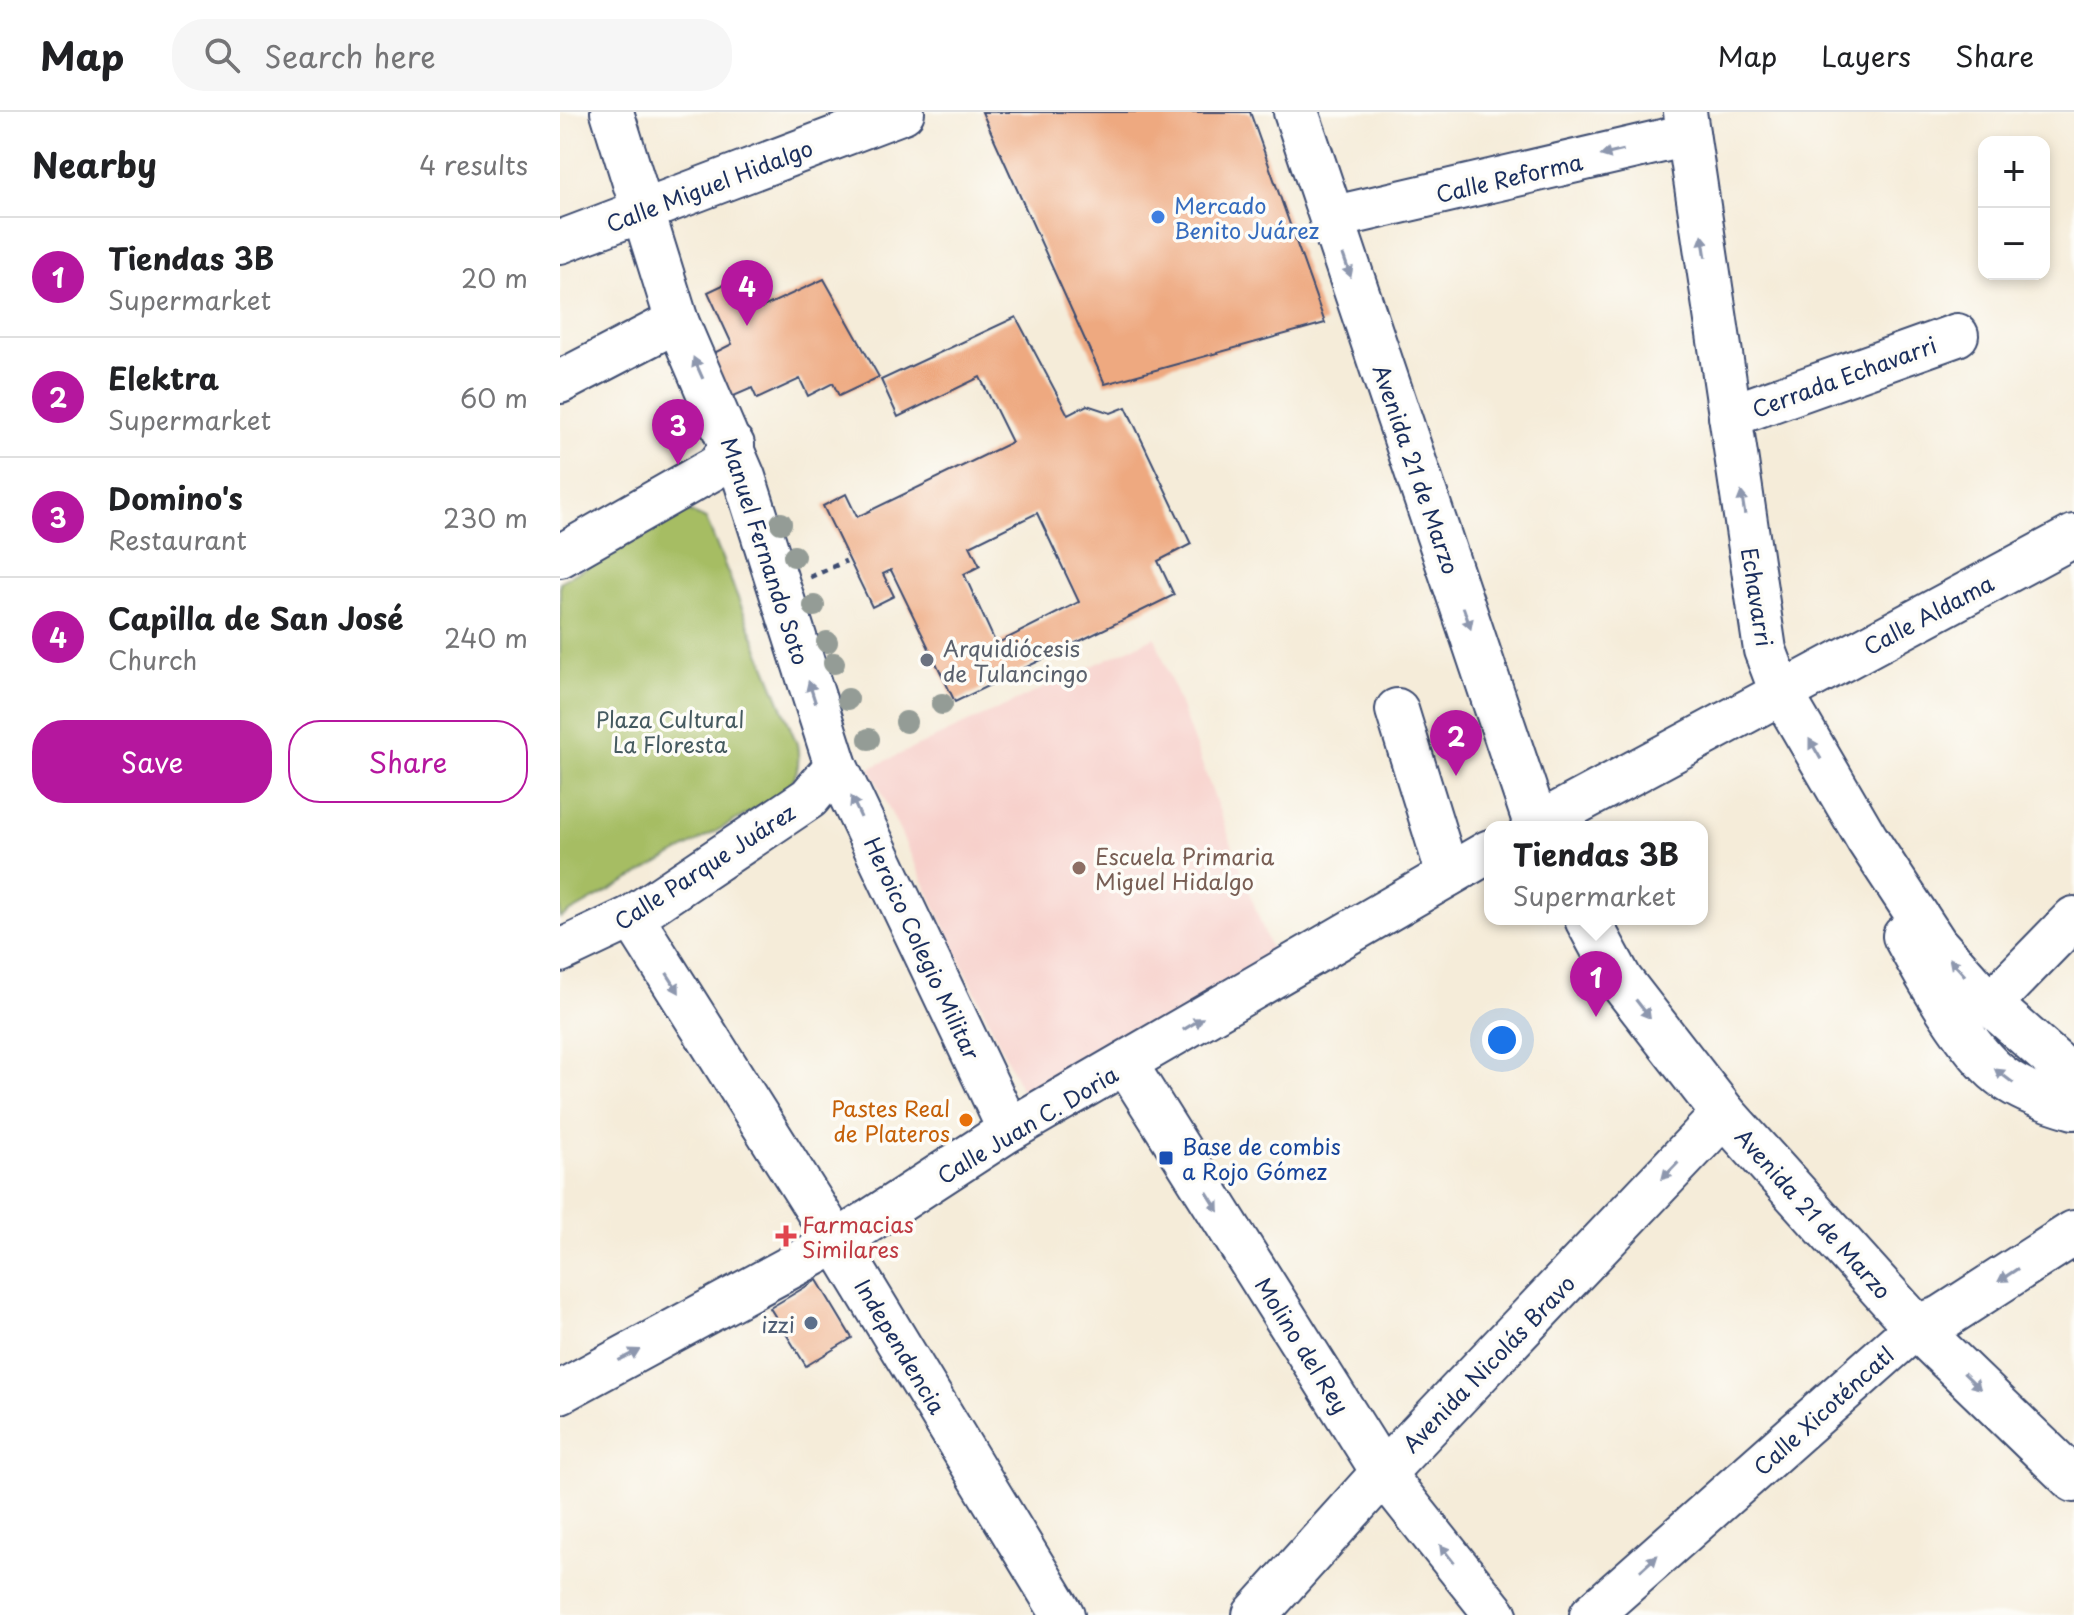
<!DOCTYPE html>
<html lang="en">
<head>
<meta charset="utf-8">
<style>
	:root { --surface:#fff; --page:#f6f6f6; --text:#202124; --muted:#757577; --line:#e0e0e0; --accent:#b5179e }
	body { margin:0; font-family:"Playpen Sans",sans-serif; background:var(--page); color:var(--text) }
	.controls { position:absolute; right:24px; top:24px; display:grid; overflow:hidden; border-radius:16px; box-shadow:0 4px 12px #0003 }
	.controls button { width:72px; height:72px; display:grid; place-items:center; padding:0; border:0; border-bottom:2px solid var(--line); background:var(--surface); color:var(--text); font:40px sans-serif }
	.you { position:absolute; left:942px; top:928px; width:28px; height:28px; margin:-20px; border:6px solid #fff; border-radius:50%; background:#1a73e8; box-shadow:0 0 0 12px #1a73e833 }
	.badge { display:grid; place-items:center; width:52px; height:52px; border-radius:50%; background:var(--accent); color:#fff; font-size:26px; font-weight:700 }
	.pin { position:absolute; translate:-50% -66px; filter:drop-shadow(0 2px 4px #0008) }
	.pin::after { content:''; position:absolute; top:42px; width:28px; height:24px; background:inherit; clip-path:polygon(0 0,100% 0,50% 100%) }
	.popup { position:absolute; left:924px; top:709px; width:224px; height:104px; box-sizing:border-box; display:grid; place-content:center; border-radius:16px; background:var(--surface); filter:drop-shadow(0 2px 6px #0005); font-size:26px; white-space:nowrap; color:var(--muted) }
	.popup b { font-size:30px; color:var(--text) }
	.popup::after { content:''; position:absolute; left:50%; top:100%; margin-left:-16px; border:16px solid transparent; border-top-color:var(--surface) }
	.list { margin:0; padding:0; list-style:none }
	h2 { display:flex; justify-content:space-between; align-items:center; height:104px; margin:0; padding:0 32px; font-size:34px }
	h2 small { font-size:26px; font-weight:400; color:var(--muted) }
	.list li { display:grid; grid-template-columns:52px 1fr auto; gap:24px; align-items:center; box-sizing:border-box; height:120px; padding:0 32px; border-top:2px solid var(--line) }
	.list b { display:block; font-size:30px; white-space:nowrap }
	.list p { margin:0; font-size:26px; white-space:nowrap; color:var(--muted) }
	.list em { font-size:26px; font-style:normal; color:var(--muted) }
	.actions { display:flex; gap:16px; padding:24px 32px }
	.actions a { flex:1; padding:18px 0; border:2px solid var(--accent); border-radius:32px; text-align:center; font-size:28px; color:var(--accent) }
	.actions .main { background:var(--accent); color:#fff }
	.icon { flex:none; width:44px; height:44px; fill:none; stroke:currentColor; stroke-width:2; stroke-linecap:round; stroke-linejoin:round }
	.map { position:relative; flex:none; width:1514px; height:1503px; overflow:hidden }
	header { display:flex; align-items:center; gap:48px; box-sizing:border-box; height:112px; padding:0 40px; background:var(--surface); border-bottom:2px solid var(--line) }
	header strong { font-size:38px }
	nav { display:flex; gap:44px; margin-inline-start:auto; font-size:28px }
	.search { width:560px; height:72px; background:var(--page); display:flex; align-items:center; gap:20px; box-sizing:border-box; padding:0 28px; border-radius:32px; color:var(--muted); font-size:30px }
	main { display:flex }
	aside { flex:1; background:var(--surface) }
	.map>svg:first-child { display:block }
	.built { fill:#f7d0cb }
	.green { fill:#a6bd63; stroke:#607660; stroke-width:2 }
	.building { fill:#eea980; fill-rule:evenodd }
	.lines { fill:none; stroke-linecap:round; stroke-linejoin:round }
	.minor-casing { stroke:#3c4b70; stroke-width:46 }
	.major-casing { stroke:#3c4b70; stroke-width:48 }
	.path { stroke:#3c4b70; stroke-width:5; stroke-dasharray:6 6; stroke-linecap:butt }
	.minor { stroke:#fff; stroke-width:42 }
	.major { stroke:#fff; stroke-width:44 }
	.tree { fill:#949c96 }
	.oneway { fill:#8d97ae }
	.shop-dot { fill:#3f7fe0; stroke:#fdfcf7; stroke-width:3 }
	.worship-dot { fill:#6b7280; stroke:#fdfcf7; stroke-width:3 }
	.education-dot { fill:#8d6e63; stroke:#fdfcf7; stroke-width:3 }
	.food-dot { fill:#e8710a; stroke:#fdfcf7; stroke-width:3 }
	.transit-dot { fill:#1a4fb4; stroke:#fdfcf7; stroke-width:3 }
	.health-dot { fill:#e0444e; stroke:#fdfcf7; stroke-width:3 }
	.service-dot { fill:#5c6f8a; stroke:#fdfcf7; stroke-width:3 }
	.labels { text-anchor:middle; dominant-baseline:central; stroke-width:7; stroke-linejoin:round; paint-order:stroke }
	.street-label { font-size:22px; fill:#1b2f5e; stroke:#fdfcf7 }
	.shop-label { font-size:22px; fill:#366cbe; stroke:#fdfcf7; text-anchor:start }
	.worship-label { font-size:22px; fill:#5b616d; stroke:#fdfcf7; text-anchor:start }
	.park-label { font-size:22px; fill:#455a60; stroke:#fdfcf7 }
	.education-label { font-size:22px; fill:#785e54; stroke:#fdfcf7; text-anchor:start }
	.food-label { font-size:22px; fill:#c56008; stroke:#fdfcf7; text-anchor:end }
	.transit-label { font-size:22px; fill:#164399; stroke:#fdfcf7; text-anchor:start }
	.health-label { font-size:22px; fill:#be3a42; stroke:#fdfcf7; text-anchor:start }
	.service-label { font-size:22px; fill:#4e5e75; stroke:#fdfcf7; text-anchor:end }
</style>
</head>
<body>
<header>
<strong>Map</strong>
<div class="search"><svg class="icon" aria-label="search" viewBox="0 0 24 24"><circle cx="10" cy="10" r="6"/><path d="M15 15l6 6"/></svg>Search here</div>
<nav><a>Map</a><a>Layers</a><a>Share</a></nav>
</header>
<main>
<aside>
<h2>Nearby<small>4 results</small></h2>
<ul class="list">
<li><span class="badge">1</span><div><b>Tiendas 3B</b><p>Supermarket</p></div><em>20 m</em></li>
<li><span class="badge">2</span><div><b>Elektra</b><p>Supermarket</p></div><em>60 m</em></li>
<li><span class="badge">3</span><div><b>Domino's</b><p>Restaurant</p></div><em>230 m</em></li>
<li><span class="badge">4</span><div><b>Capilla de San José</b><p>Church</p></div><em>240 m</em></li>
</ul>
<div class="actions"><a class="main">Save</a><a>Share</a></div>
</aside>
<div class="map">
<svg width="1514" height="1503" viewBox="0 0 1514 1503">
	<rect width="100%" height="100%" fill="#fdfcf7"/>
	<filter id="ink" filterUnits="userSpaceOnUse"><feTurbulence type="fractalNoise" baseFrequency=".0125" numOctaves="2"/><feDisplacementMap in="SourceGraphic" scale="16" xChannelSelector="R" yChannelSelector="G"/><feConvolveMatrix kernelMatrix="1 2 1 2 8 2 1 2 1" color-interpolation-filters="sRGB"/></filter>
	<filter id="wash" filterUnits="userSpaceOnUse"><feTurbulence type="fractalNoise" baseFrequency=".006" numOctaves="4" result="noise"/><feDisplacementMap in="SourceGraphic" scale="32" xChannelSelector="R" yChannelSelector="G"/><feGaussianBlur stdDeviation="1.8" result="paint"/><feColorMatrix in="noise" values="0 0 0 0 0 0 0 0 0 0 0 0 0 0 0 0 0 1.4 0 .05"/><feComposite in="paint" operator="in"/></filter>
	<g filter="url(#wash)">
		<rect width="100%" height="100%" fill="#f5ecd9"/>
		<polygon class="built" points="595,525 718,857 473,989 464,984 310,656"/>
		<path class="green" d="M128,399l18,8 91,225c4,23 0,34 -16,51l-221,123v-336z"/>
		<g id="blocks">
			<g class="building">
				<polygon points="422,0 690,0 765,211 545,272"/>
				<polygon points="186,162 201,196 264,167 319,265 279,284 273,271 248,284 240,267 197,287 192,276 167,287 152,242 172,232 148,180"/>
				<path d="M456,205l52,98 19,-10 24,8 15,-6 65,137 -33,17 16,34 -219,107 -64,-132 -8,4 11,22 -22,11 -49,-101 23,-12 11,23 155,-75 -32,-65 -82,40 -17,-37zM477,401l42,89 -83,42 -32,-70 16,-8 -10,-20z"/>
				<polygon points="257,1168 292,1226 246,1254 210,1196"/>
			</g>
		</g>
	</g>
	<g filter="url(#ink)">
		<use href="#blocks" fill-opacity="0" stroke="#3c4b70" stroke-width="2"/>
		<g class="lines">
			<g class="minor-casing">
				<g id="minor">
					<polyline points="52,0 117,209 184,365 276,654 449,1018"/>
					<polyline points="1125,0 1205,538 1221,580 1307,727 1376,832 1430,892 1514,966"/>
					<polyline points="771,106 1128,23"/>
					<polyline points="0,130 343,0"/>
					<polyline points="0,270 117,209"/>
					<polyline points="1170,304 1397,223"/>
					<polyline points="0,444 158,354 173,333"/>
					<polyline points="837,598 888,763"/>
					<polyline points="972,715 1514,424"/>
					<polyline points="72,805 277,1130 503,1503"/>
					<path d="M1344,824c20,38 63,113 96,139 20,16 49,26 74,33"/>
					<polyline points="0,839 72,805 249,686 276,654"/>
					<polyline points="1430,892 1514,806"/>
					<polyline points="566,952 823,1361 936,1503"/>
					<polyline points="0,1280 277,1130 449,1018 930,739"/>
					<polyline points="1031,1503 1356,1215"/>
				</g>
			</g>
			<g class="major-casing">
				<g id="major">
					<polyline points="736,0 977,715"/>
					<polyline points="1027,807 1060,868 1164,1002 1356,1215 1514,1368"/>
					<polyline points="1356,1215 1382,1206 1514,1121"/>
					<polyline points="695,1503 823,1361 1164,1002"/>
				</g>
			</g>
			<polyline class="path" points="250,465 286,449"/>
			<use href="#minor" class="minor"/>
			<use href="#major" class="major"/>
		</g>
		<g class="tree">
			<circle cx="221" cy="411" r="11"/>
			<circle cx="234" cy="444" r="11"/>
			<circle cx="254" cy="494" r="11"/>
			<circle cx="267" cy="530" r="11"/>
			<circle cx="274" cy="551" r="11"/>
			<circle cx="288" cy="587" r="11"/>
			<circle cx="382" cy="592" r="11"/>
			<circle cx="346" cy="610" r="11"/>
			<circle cx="309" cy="627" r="11"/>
		</g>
		<defs><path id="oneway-solid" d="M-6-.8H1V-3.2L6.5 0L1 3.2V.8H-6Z" transform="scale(2)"/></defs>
		<g class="oneway">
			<use href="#oneway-solid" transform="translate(1052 41) rotate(167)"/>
			<use href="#oneway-solid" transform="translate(1144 134) rotate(-99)"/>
			<use href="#oneway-solid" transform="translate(787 154) rotate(71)"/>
			<use href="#oneway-solid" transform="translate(138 256) rotate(-114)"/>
			<use href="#oneway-solid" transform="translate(1183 391) rotate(-99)"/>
			<use href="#oneway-solid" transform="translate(907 506) rotate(71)"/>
			<use href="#oneway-solid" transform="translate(252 580) rotate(-108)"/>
			<use href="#oneway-solid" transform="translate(1255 637) rotate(-120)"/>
			<use href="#oneway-solid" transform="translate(296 695) rotate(-115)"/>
			<use href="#oneway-solid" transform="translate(1397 855) rotate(-132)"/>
			<use href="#oneway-solid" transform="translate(113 871) rotate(58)"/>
			<use href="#oneway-solid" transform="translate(1083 897) rotate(52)"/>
			<use href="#oneway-solid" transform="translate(633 912) rotate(-31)"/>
			<use href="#oneway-solid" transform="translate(1444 964) rotate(-143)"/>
			<use href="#oneway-solid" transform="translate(1110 1059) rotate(134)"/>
			<use href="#oneway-solid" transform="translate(653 1090) rotate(58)"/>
			<use href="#oneway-solid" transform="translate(1448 1163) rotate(147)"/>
			<use href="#oneway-solid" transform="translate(69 1243) rotate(-28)"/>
			<use href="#oneway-solid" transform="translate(1412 1269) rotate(44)"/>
			<use href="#oneway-solid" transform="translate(887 1442) rotate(-128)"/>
			<use href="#oneway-solid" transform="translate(1089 1451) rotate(-42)"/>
		</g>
	</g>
	<circle class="shop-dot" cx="598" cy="105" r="8"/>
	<circle class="worship-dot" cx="367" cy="548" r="8"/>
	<circle class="education-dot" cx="519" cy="756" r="8"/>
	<circle class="food-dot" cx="406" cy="1008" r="8"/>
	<rect class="transit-dot" x="598" y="1038" width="16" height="16" rx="4"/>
	<path class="health-dot" d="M222 1112h8v8h8v8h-8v8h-8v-8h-8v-8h8z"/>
	<circle class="service-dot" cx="251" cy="1211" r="8"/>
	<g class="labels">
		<g class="street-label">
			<text transform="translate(949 65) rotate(-13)">Calle Reforma</text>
			<text transform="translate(149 73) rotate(-21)">Calle Miguel Hidalgo</text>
			<text transform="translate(1284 264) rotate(-20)">Cerrada Echavarri</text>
			<text transform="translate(857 357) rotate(71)">Avenida 21 de Marzo</text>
			<text transform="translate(206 439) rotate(72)">Manuel Fernando Soto</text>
			<text transform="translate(1198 485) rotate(81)">Echavarri</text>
			<text transform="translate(1368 502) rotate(-28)">Calle Aldama</text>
			<text transform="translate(144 754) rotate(-33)">Calle Parque Juárez</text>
			<text transform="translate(363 836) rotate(65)">Heroico Colegio Militar</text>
			<text transform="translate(467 1012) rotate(-31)">Calle Juan C. Doria</text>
			<text transform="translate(1254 1101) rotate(48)">Avenida 21 de Marzo</text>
			<text transform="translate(743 1233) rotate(58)">Molino del Rey</text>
			<text transform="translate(341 1234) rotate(59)">Independencia</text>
			<text transform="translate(928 1251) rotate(-46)">Avenida Nicolás Bravo</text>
			<text transform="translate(1263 1298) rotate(-42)">Calle Xicoténcatl</text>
		</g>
		<g class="shop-label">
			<text x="614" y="92">Mercado<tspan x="614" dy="25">Benito Juárez</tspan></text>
		</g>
		<g class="worship-label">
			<text x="383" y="535">Arquidiócesis<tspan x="383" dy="25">de Tulancingo</tspan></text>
		</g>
		<g class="park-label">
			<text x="110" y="606">Plaza Cultural<tspan x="110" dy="25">La Floresta</tspan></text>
		</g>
		<g class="education-label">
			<text x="535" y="743">Escuela Primaria<tspan x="535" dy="25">Miguel Hidalgo</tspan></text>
		</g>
		<g class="food-label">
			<text x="390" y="995">Pastes Real<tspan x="390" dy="25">de Plateros</tspan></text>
		</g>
		<g class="transit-label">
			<text x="622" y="1033">Base de combis<tspan x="622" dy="25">a Rojo Gómez</tspan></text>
		</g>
		<g class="health-label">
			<text x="242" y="1111">Farmacias<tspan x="242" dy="25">Similares</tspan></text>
		</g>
		<g class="service-label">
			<text x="235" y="1211">izzi</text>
		</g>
	</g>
</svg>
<div class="controls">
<button>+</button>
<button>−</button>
</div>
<div class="you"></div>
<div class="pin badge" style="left:1036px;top:905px">1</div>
<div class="popup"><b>Tiendas 3B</b>Supermarket</div>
<div class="pin badge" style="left:896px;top:664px">2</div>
<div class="pin badge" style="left:118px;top:353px">3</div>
<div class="pin badge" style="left:187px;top:214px">4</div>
</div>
</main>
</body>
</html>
